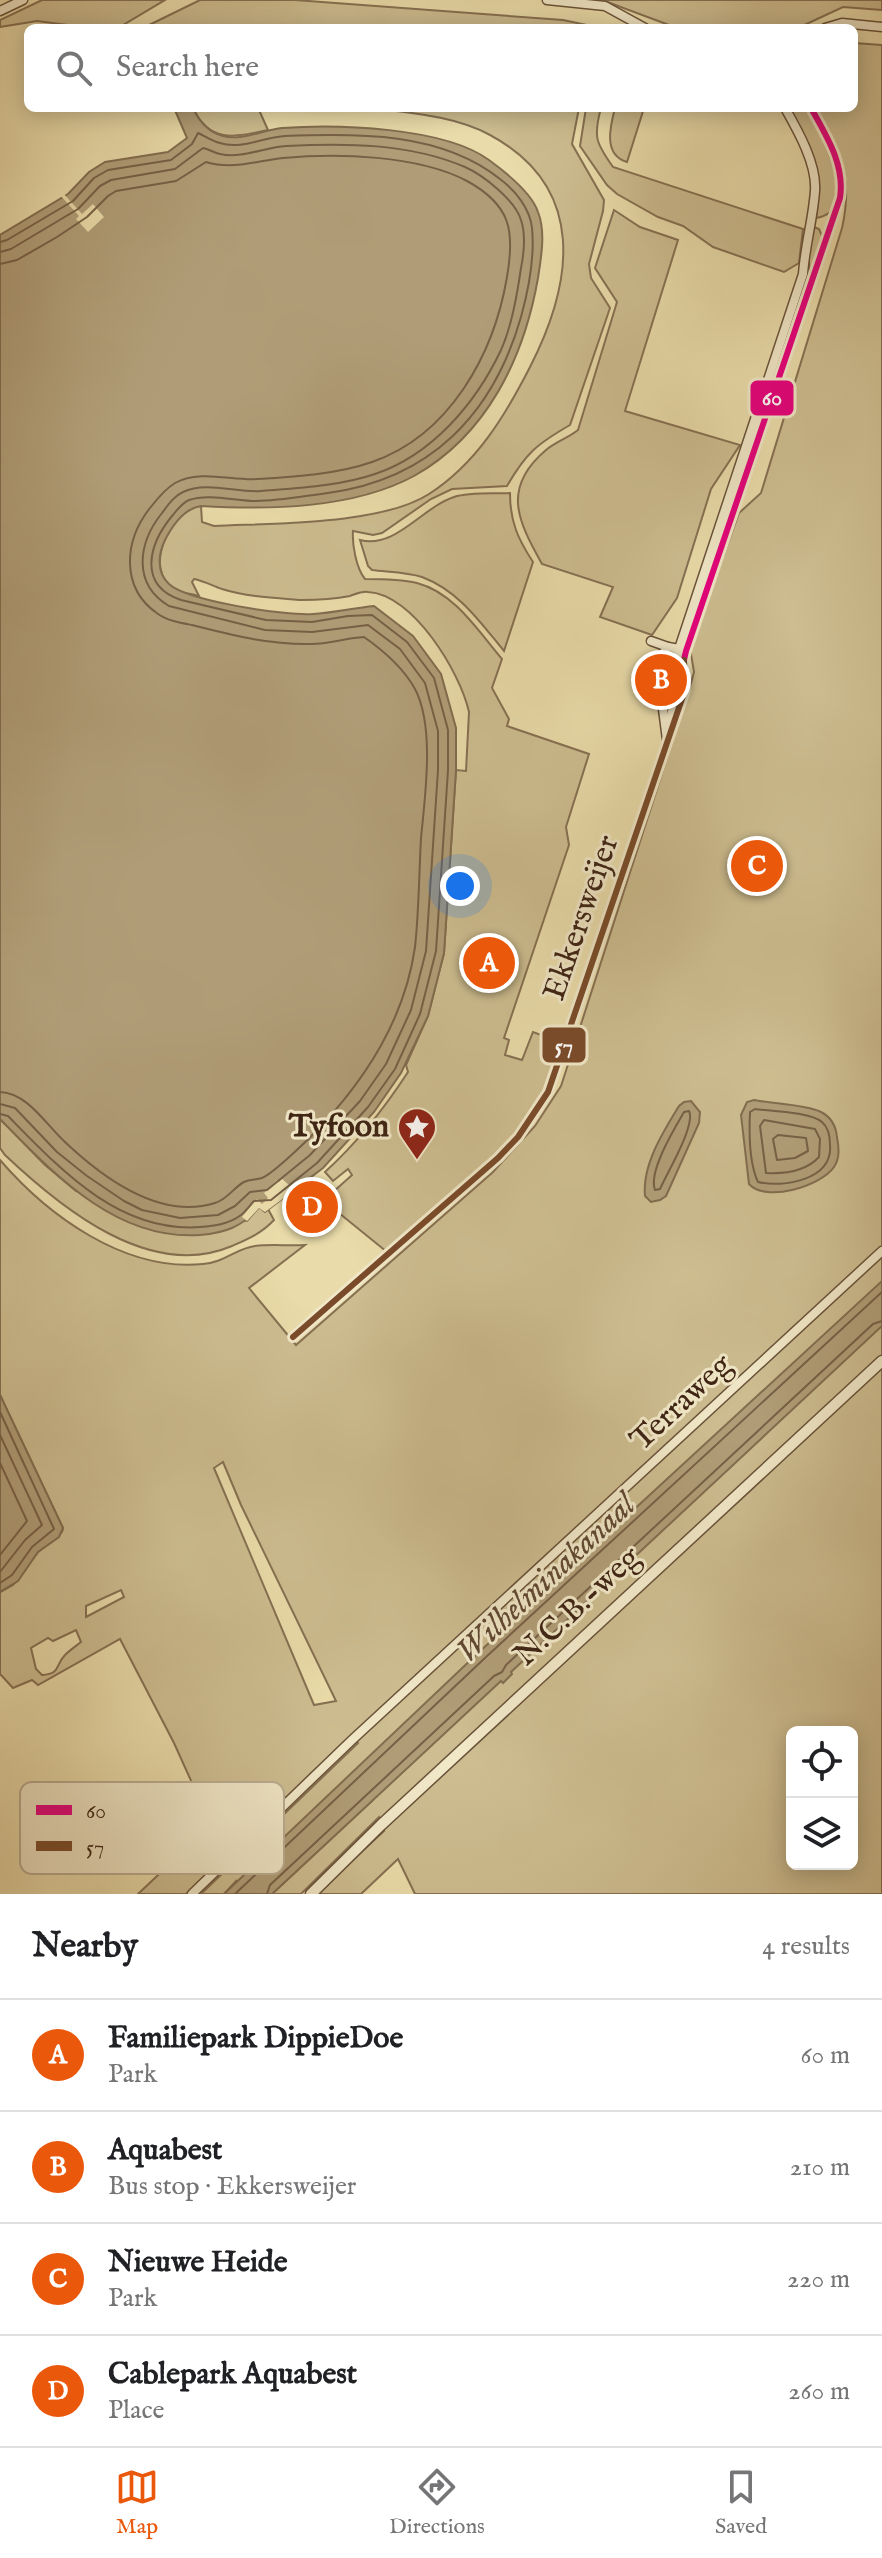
<!DOCTYPE html>
<html lang="en">
<head>
<meta charset="utf-8">
<style>
	:root { --surface:#fff; --page:#f6f6f6; --text:#202124; --muted:#757577; --line:#e0e0e0; --accent:#ea580c }
	body { margin:0; font-family:"IM FELL English",serif; background:var(--page); color:var(--text) }
	.controls { position:absolute; right:24px; bottom:24px; display:grid; overflow:hidden; border-radius:12px; box-shadow:0 4px 20px #0003 }
	.controls button { width:72px; height:72px; display:grid; place-items:center; padding:0; border:0; border-bottom:2px solid var(--line); background:var(--surface); color:var(--text); font:40px sans-serif }
	.you { position:absolute; left:460px; top:886px; width:28px; height:28px; margin:-20px; border:6px solid #fff; border-radius:50%; background:#1a73e8; box-shadow:0 0 0 12px #1a73e833 }
	.badge { display:grid; place-items:center; width:52px; height:52px; border-radius:50%; background:var(--accent); color:#fff; font-size:26px; font-weight:700 }
	.pin { position:absolute; translate:-50% -50%; border:4px solid #fff; box-shadow:0 2px 8px #0006 }
	.list { margin:0; padding:0; list-style:none }
	h2 { display:flex; justify-content:space-between; align-items:center; height:104px; margin:0; padding:0 32px; font-size:34px }
	h2 small { font-size:26px; font-weight:400; color:var(--muted) }
	.list li { display:grid; grid-template-columns:52px 1fr auto; gap:24px; align-items:center; box-sizing:border-box; height:112px; padding:0 32px; border-top:2px solid var(--line) }
	.list b { display:block; font-size:30px; white-space:nowrap }
	.list p { margin:0; font-size:26px; white-space:nowrap; color:var(--muted) }
	.list em { font-size:26px; font-style:normal; color:var(--muted) }
	.icon { flex:none; width:44px; height:44px; fill:none; stroke:currentColor; stroke-width:2; stroke-linecap:round; stroke-linejoin:round }
	.map { position:relative; flex:none; width:882px; height:1894px; overflow:hidden }
	.search { position:absolute; background:var(--surface); box-shadow:0 4px 20px #0003; left:24px; right:24px; top:24px; height:88px; display:flex; align-items:center; gap:20px; box-sizing:border-box; padding:0 28px; border-radius:12px; color:var(--muted); font-size:30px }
	.sheet { height:552px; background:var(--surface) }
	nav { display:flex; justify-content:space-around; align-items:center; box-sizing:border-box; height:112px; border-top:2px solid var(--line); background:var(--surface); font-size:22px; color:var(--muted) }
	nav a { display:grid; justify-items:center; gap:4px }
	nav .on { color:var(--accent) }
	.map>svg:first-child { display:block }
	.green { fill:#cdbd90; stroke:#867052; stroke-width:2; fill-rule:evenodd }
	.water { fill:#b09d77; stroke:#826d4f; stroke-width:2 }
	.pier { fill:#eadcaa }
	.lines { fill:none; stroke-linecap:round; stroke-linejoin:round }
	.shore { stroke:#776046; stroke-width:2 }
	.minor-casing { stroke:#69523a; stroke-width:11 }
	.tertiary-casing { stroke:#69523a; stroke-width:13 }
	.minor { stroke:#f1e8c8; stroke-width:8 }
	.tertiary { stroke:#f1e8c8; stroke-width:10 }
	.bus-1-casing { stroke:#f1e8c8; stroke-width:12 }
	.bus-2-casing { stroke:#f1e8c8; stroke-width:12 }
	.bus-1 { stroke:#e5007d; stroke-width:6 }
	.bus-2 { stroke:#7a4b2a; stroke-width:6 }
	.labels { text-anchor:middle; dominant-baseline:central; stroke-width:6; stroke-linejoin:round; paint-order:stroke }
	.street-label { font-size:32px; fill:#3e2414; stroke:#f1e8c8 }
	.poi-label { font-size:32px; font-weight:bold; fill:#3e2414; stroke:#f1e8c8; text-anchor:end }
	.water-label { font-size:34px; font-style:italic; fill:#604832; stroke:#f1e8c8 }
	.key { fill:#f1e8c8; stroke:#bbad92; stroke-width:2 }
	.key-label { font-size:22px; fill:#3e2414 }
	.line-badge { stroke:#f1e8c8; stroke-width:3 }
	.badge-label { font-size:22px; text-anchor:middle; font-weight:bold; fill:#fff }
</style>
</head>
<body>
<div class="map">
<svg width="882" height="1894" viewBox="0 0 882 1894">
	<rect width="100%" height="100%" fill="#eadcaa"/>
	<filter id="stains"><feTurbulence type="fractalNoise" baseFrequency=".0025" numOctaves="4"/><feColorMatrix values="0 0 0 0 .2 0 0 0 0 .09 0 0 0 0 .02 0 0 0 .5 -.17"/></filter>
	<radialGradient id="worn" r=".72"><stop offset=".6" stop-color="#630" stop-opacity="0"/><stop offset="1" stop-color="#630" stop-opacity=".3"/></radialGradient>
	<g class="green">
		<polygon points="42,0 165,0 118,28 91,28 37,21 0,27 0,20"/>
		<polygon points="200,0 295,0 563,20 601,28 143,28"/>
		<polygon points="602,0 882,0 882,10 843,7 798,28 781,25 765,28 677,28"/>
		<path d="M854,43l28,2v1849h-467l-17,-35 -37,35h-45l68,-63 -5,-14 -78,77h-29l102,-95 -138,83 1,-2 -13,14h-23l157,-151 -4,-9 -168,160h-48l73,-69 -37,-82 -54,-104 -82,46 -6,-5 -19,8 -13,-14v-82l13,-7 25,-33 24,-20 1,-4 -63,-133v-235c48,56 125,112 203,104 20,-1 34,-16 52,-18 15,-2 34,0 50,-1l-56,43 47,57 197,-173 42,-46 26,-40 128,-396 5,-18 -4,-24 49,-135 22,-20 81,-265c12,-53 -3,-74 -26,-120h38zM223,1462l18,43 95,196 -22,4 -100,-237zM121,1590l3,7 -38,20v-11zM76,1630l5,12c-5,4 -11,8 -16,13 -10,10 -4,19 -23,20l-6,-6 -5,-21 17,-10 5,3zM792,1732h60v132h-60z"/>
		<path d="M193,108h85l-19,2 9,20c-32,7 -59,14 -75,-22z"/>
		<path d="M372,108h207l-7,36 32,56 -1,11 -14,53 2,14 19,30 -40,117c-33,19 -44,28 -63,61l-55,3 -21,10 -49,34 -9,2 -20,-4c-1,13 3,37 12,48 17,0 35,0 52,4 38,10 61,48 85,76l-10,29 17,31 -2,7 82,28 -23,73 3,18 -65,193 5,2 -4,15 17,5 11,-28 30,11c-5,14 -8,28 -14,41 -33,67 -106,120 -162,168l-58,-47 4,-13 19,-17 -4,-6 -15,12 -8,-9c33,-30 59,-63 83,-100l-2,-7 22,-49 16,-63 12,-183 10,1 3,-59c-9,-40 -56,-118 -101,-120 -7,-1 -12,2 -18,4 -15,3 -34,4 -49,4 -26,-2 -54,-3 -79,-11 -9,-3 -18,-8 -28,-10l-2,3 7,14c-7,-2 -17,-3 -24,-7 -34,-19 -4,-79 26,-83l1,16 12,4c57,-3 167,-1 215,-32 47,-30 76,-78 101,-127 43,-84 58,-179 -40,-232 -35,-19 -79,-22 -118,-27z"/>
		<path d="M586,108h15c-8,29 -5,35 12,59l190,62 -4,34 -15,9 -71,-25 -30,-21 -25,-9 -41,-23 -10,-9 -27,-39z"/>
		<path d="M615,108h29l-17,54c-24,-7 -17,-35 -12,-54z"/>
		<path d="M790,108h17c12,23 57,103 9,110 8,-51 -5,-66 -26,-110z"/>
		<path d="M614,210l26,17 38,13 -53,171 115,34 -29,44 -34,109 -25,37 -52,-18 13,-30 -71,-23c-24,-43 -41,-76 4,-114 9,-8 22,-12 32,-20l39,-128 -22,-34z"/>
		<polygon points="814,227 819,229 822,236 810,274 808,250"/>
		<path d="M510,493c0,29 8,46 23,69l-29,89c-24,-29 -45,-60 -82,-74 -15,-5 -34,-5 -50,-7l-4,-4 -8,-26c36,9 61,-32 94,-43 16,-5 39,-3 56,-4z"/>
		<path d="M0,1119l45,46 31,26 171,30 12,-14 9,2 6,11c-12,13 -26,19 -42,26 -82,35 -171,-38 -227,-91l-5,-7z"/>
	</g>
	<g class="water">
		<path d="M174,108h19c6,13 15,24 30,28 18,5 40,-6 59,-8 55,-4 162,-1 207,32 15,11 43,33 49,52 8,20 3,46 0,66 -14,80 -51,157 -124,198 -61,33 -146,34 -213,30 -16,2 -28,19 -35,32 -8,15 -10,34 3,46 18,17 117,32 144,30 20,-1 40,-6 61,-8l39,30 28,38 15,54v42l-12,183 -16,63 -27,57 -27,39 -51,56 -58,44 -6,-5c-17,20 -34,26 -59,28 -84,6 -146,-61 -200,-116v-884l68,-41 21,-22 16,-10 63,-10 19,-14z"/>
		<path d="M754,1100c19,4 50,4 67,12 10,5 15,15 16,25 2,11 3,21 -3,30 -13,19 -68,36 -85,17l-8,-69 6,-13z"/>
		<path d="M691,1101l9,11 -1,11 -33,73 -6,4 -9,2 -6,-6c-3,-31 18,-64 34,-90l5,-4z"/>
		<polygon points="882,1281 882,1326 511,1672 512,1674 503,1683 501,1681 272,1894 224,1894 477,1654"/>
		<polygon points="0,1395 63,1528 59,1537 38,1552 18,1581 0,1592"/>
	</g>
	<g class="pier">
		<polygon points="63,193 82,214 93,204 104,217 88,232 76,219 79,216 60,195"/>
		<polygon points="282,1179 295,1190 265,1212 259,1208 247,1221 242,1217 255,1201 257,1199 262,1204 268,1198 264,1193 277,1180 279,1182"/>
	</g>
	<g class="lines">
		<g class="shore">
			<path d="M0,242l7,-2 66,-39 21,-23 14,-8 63,-10 21,-16 6,-11c7,3 14,8 22,10 20,7 45,-6 65,-7 73,-3 156,-4 215,43 16,12 30,30 32,49 3,30 -3,60 -11,89 -28,98 -91,162 -193,176 -24,3 -49,8 -72,8 -20,0 -48,-8 -67,-1 -7,3 -12,10 -17,16 -23,28 -35,69 9,84l85,20 46,2 36,-6 24,-1 35,27 27,36 14,52v40l-12,181 -16,63 -25,55 -27,38 -51,56 -46,37 -17,1c-4,4 -8,10 -13,14 -12,9 -26,11 -41,12 -81,6 -139,-57 -192,-111l-8,-2"/>
			<path d="M0,252l11,-3 67,-40 22,-23 11,-6 64,-11 28,-21c6,1 11,5 17,6 22,5 45,-7 66,-8 59,-3 123,-3 179,21 18,8 50,33 56,53 5,15 3,33 0,48 -4,27 -9,57 -20,82 -25,53 -69,105 -126,124 -35,12 -77,14 -114,17 -24,2 -55,-10 -78,1 -9,4 -15,13 -21,21 -24,30 -30,71 7,93l96,24 47,2 56,-7 32,24 25,34 13,48v39l-12,181 -15,59 -25,54 -26,37 -50,54 -43,35 -17,2 -15,14 -17,9 -38,3 -38,-8 -18,-9 -37,-25 -30,-24 -42,-44 -15,-4"/>
			<path d="M0,264l17,-4 40,-23 30,-20 21,-21 8,-5 60,-10 30,-19c27,8 50,-1 77,-4 54,-5 135,-3 184,23 44,24 48,50 40,96 -13,77 -57,158 -135,185 -34,12 -78,15 -114,17 -26,2 -58,-10 -83,4 -10,6 -18,16 -25,25 -26,33 -30,80 8,106 10,7 23,9 34,11 40,10 77,20 119,19 18,0 35,-6 53,-7 20,14 39,30 51,52 20,38 10,107 6,149 -2,36 -2,73 -6,109 -10,70 -47,129 -94,179 -10,11 -47,47 -59,52 -6,2 -12,1 -18,4 -11,6 -16,17 -29,21 -55,17 -112,-25 -150,-61 -19,-17 -37,-49 -65,-50"/>
			<path d="M755,1109c16,2 56,3 67,13 7,6 8,15 8,23 3,35 -47,43 -72,37 -9,-19 -9,-49 -8,-70z"/>
			<path d="M689,1111c7,14 -22,62 -29,78l-5,1c-7,-18 19,-61 29,-78z"/>
			<path d="M764,1120l51,9 5,10 -1,18c-14,15 -34,17 -53,16l-6,-47z"/>
			<polygon points="778,1135 806,1138 808,1151 795,1158 777,1160 773,1139"/>
			<polyline points="0,1412 54,1529 32,1547 12,1575 0,1583"/>
			<polyline points="0,1435 42,1525 25,1540 0,1572"/>
			<polyline points="0,1463 27,1521 0,1555"/>
			<polyline points="235,1894 486,1657 882,1292"/>
			<polyline points="267,1894 270,1885 494,1676 502,1672 506,1665 873,1324 882,1321"/>
		</g>
		<g class="minor-casing">
			<g id="minor">
				<polyline points="547,0 605,6 645,28"/>
				<polyline points="0,11 23,0"/>
				<polyline points="825,28 842,23 882,27"/>
				<polyline points="651,641 668,647"/>
				<path d="M679,649l-11,-2 -12,15c1,10 4,14 14,14l133,-402c2,-28 10,-55 12,-83 2,-27 -17,-60 -30,-83"/>
				<path d="M670,720l16,-69 154,-453c5,-33 -13,-61 -29,-90"/>
				<polyline points="667,740 663,709 672,675"/>
				<polyline points="293,1337 498,1158 518,1137 548,1092 685,690 684,660"/>
				<polyline points="192,1894 352,1740 882,1251"/>
			</g>
		</g>
		<g class="tertiary-casing">
			<polyline id="tertiary" points="311,1894 381,1825 882,1361"/>
		</g>
		<use href="#minor" class="minor"/>
		<use href="#tertiary" class="tertiary"/>
		<g class="bus-1-casing">
			<path id="bus-1" d="M677,690l9,-39 154,-453c5,-33 -13,-61 -29,-90"/>
		</g>
		<g class="bus-2-casing">
			<polyline id="bus-2" points="293,1337 498,1158 518,1137 548,1092 685,690 684,660"/>
		</g>
		<use href="#bus-1" class="bus-1"/>
		<use href="#bus-2" class="bus-2"/>
	</g>
	<defs>
		<g id="sight-pin" transform="scale(2)"><path d="M0 17L-7.5 6A9.5 9.5 0 1 1 7.5 6Z" fill="#8f2418" stroke="#f1e8c8"/><path d="M0-6L1.8-2.2L6-1.7L2.9 1.2L3.7 5.4L0 3.3L-3.7 5.4L-2.9 1.2L-6-1.7L-1.8-2.2Z" fill="#fff"/></g>
	</defs>
	<g fill-rule="evenodd">
		<use href="#sight-pin" x="417" y="1127"/>
	</g>
	<g class="labels">
		<g class="street-label">
			<text transform="translate(582 918) rotate(-71)">Ekkersweijer</text>
			<text transform="translate(682 1403) rotate(-43)">Terraweg</text>
			<text transform="translate(578 1607) rotate(-43)">N.C.B.-weg</text>
		</g>
		<g class="poi-label">
			<text x="389" y="1127">Tyfoon</text>
		</g>
		<g class="water-label">
			<text transform="translate(546 1579) rotate(-43)">Wilhelminakanaal</text>
		</g>
	</g>
	<rect x="20" y="1782" width="264" height="92" rx="12" class="key"/>
	<rect x="36" y="1805" width="36" height="10" fill="#e5007d"/>
	<rect x="36" y="1841" width="36" height="10" fill="#7a4b2a"/>
	<g class="key-label">
		<text x="86" y="1818">60</text>
		<text x="86" y="1854">57</text>
	</g>
	<g class="line-badge">
		<rect x="749" y="379" width="46" height="38" rx="8" fill="#e5007d"/>
		<rect x="541" y="1026" width="46" height="38" rx="8" fill="#7a4b2a"/>
	</g>
	<g class="badge-label">
		<text x="772" y="405">60</text>
		<text x="564" y="1053">57</text>
	</g>
	<rect width="100%" height="100%" filter="url(#stains)"/>
	<rect width="100%" height="100%" fill="url(#worn)"/>
</svg>
<div class="controls">
<button><svg class="icon" aria-label="locate" viewBox="0 0 24 24"><circle cx="12" cy="12" r="6"/><path d="M12 2v4M12 18v4M2 12h4M18 12h4"/></svg></button>
<button><svg class="icon" aria-label="layers" viewBox="0 0 24 24"><path d="M12 4l9 5-9 5-9-5zM3 14l9 5 9-5"/></svg></button>
</div>
<div class="you"></div>
<div class="pin badge" style="left:489px;top:963px">A</div>
<div class="pin badge" style="left:661px;top:680px">B</div>
<div class="pin badge" style="left:757px;top:866px">C</div>
<div class="pin badge" style="left:312px;top:1207px">D</div>
<div class="search"><svg class="icon" aria-label="search" viewBox="0 0 24 24"><circle cx="10" cy="10" r="6"/><path d="M15 15l6 6"/></svg>Search here</div>
</div>
<section class="sheet">
<h2>Nearby<small>4 results</small></h2>
<ul class="list">
<li><span class="badge">A</span><div><b>Familiepark DippieDoe</b><p>Park</p></div><em>60 m</em></li>
<li><span class="badge">B</span><div><b>Aquabest</b><p>Bus stop · Ekkersweijer</p></div><em>210 m</em></li>
<li><span class="badge">C</span><div><b>Nieuwe Heide</b><p>Park</p></div><em>220 m</em></li>
<li><span class="badge">D</span><div><b>Cablepark Aquabest</b><p>Place</p></div><em>260 m</em></li>
</ul>
</section>
<nav>
<a class="on"><svg class="icon" aria-label="map" viewBox="0 0 24 24"><path d="M3 6l6-2 6 2 6-2v14l-6 2-6-2-6 2zM9 4v14M15 6v14"/></svg>Map</a>
<a><svg class="icon" aria-label="directions" viewBox="0 0 24 24"><path d="M12 3l9 9-9 9-9-9zM9 14v-3h6M13 9l2 2-2 2"/></svg>Directions</a>
<a><svg class="icon" aria-label="saved" viewBox="0 0 24 24"><path d="M7 4h10v16l-5-4-5 4z"/></svg>Saved</a>
</nav>
</body>
</html>
